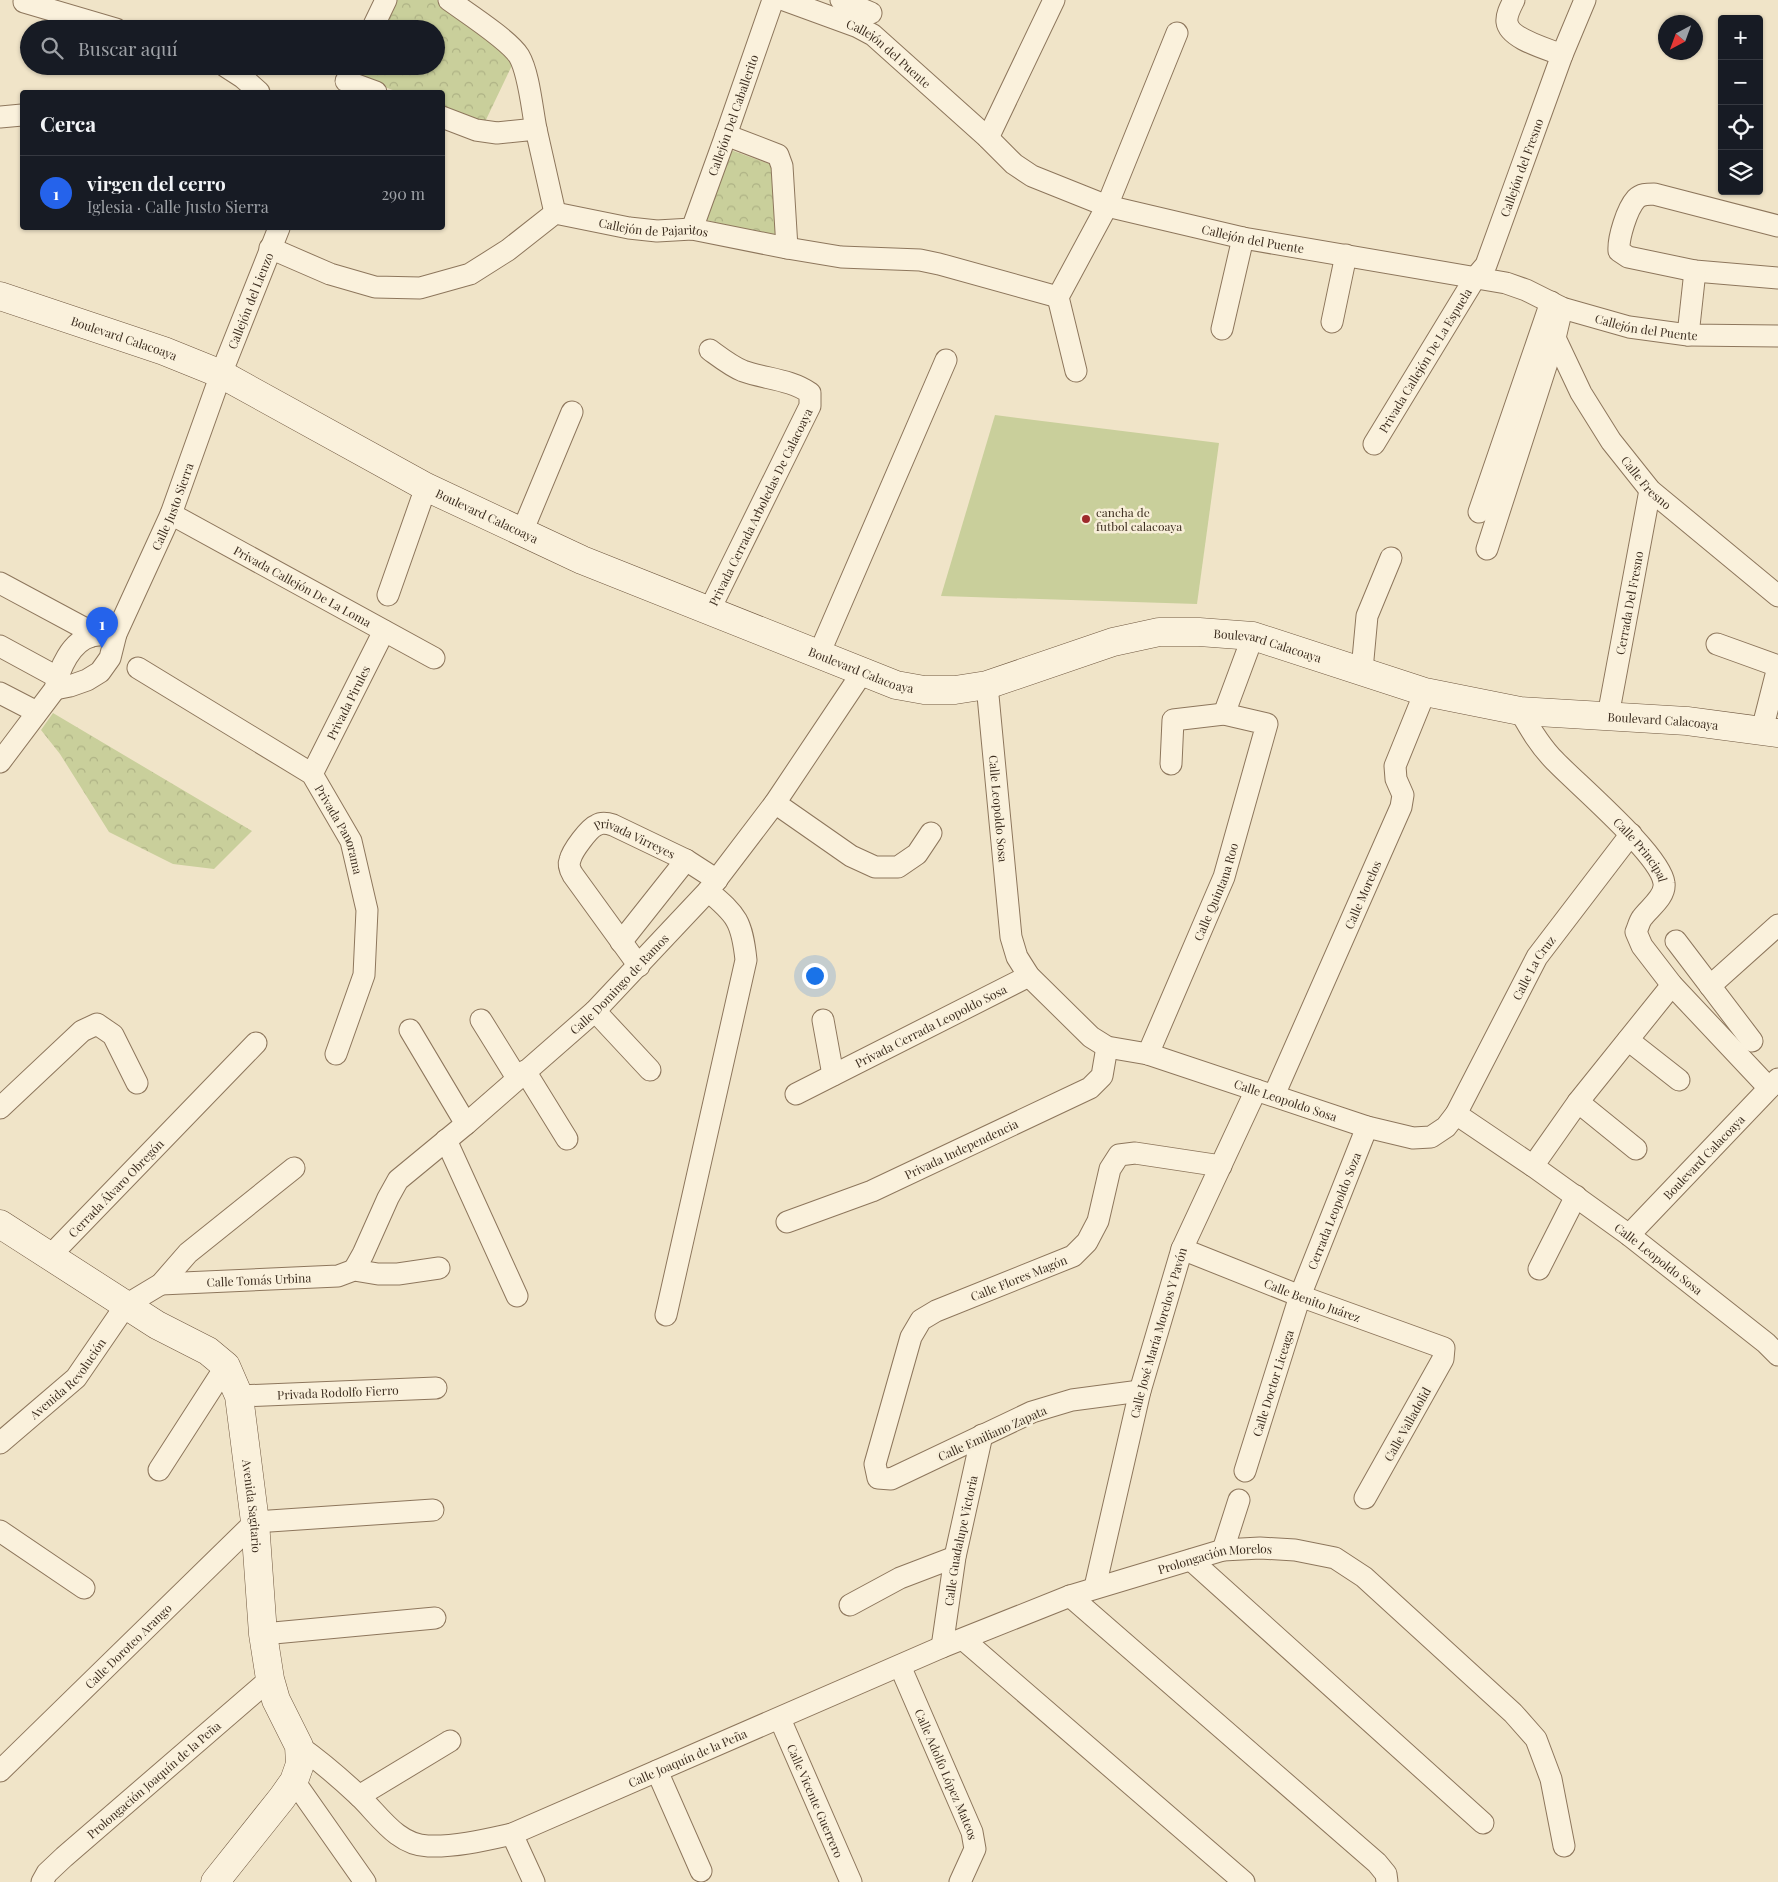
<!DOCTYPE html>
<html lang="es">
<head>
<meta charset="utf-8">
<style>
	:root { --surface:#171b24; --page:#242831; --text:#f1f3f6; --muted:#9ea1a6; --line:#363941; --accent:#2563eb }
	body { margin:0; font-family:"Playfair Display",serif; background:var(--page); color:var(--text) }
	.controls { position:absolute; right:15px; top:15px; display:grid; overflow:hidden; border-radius:5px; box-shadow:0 1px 4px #0004 }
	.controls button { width:45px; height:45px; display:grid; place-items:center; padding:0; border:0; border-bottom:1px solid var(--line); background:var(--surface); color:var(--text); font:25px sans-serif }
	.compass { position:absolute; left:1658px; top:15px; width:45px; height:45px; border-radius:50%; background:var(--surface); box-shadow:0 1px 4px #0004; rotate:221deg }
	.you { position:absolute; left:814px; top:975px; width:18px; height:18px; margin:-12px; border:4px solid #fff; border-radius:50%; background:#1a73e8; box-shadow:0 0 0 8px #1a73e833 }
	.badge { display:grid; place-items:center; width:32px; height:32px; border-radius:50%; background:var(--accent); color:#fff; font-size:16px; font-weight:700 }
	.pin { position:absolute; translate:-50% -41px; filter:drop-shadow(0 1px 2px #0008) }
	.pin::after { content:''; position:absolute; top:26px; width:18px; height:15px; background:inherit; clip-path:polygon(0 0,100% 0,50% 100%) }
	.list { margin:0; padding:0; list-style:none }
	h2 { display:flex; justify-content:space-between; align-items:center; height:65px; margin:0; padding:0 20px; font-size:21px }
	h2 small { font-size:16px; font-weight:400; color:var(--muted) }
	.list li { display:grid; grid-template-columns:32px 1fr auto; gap:15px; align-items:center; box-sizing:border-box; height:75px; padding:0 20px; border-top:1px solid var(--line) }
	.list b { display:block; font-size:19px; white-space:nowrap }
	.list p { margin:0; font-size:16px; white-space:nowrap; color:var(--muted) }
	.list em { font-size:16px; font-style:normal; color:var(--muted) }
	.icon { flex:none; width:28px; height:28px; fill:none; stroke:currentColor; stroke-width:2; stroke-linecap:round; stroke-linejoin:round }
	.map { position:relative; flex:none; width:1778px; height:1882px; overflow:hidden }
	.search { position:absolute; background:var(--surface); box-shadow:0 1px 4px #0004; left:20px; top:20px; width:425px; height:55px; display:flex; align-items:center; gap:12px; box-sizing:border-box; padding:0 18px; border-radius:28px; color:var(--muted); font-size:19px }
	.panel { position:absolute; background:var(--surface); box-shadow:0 1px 4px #0004; left:20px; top:90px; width:425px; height:140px; border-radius:5px }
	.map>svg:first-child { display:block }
	.grass { fill:#c9cf9b }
	.forest { fill:url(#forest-crowns) }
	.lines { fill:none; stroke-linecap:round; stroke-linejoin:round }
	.street-casing { stroke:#8d765c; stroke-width:23 }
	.secondary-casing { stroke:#6f573f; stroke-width:29 }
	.street { stroke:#faf1dc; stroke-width:21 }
	.secondary { stroke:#faf1dc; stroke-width:28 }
	.poi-dot { fill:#9e2a2b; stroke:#f7eed8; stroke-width:2 }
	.labels { text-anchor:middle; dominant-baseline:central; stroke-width:5; stroke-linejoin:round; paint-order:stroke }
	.street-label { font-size:12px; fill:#3d2e20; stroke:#f7eed8 }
	.poi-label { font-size:12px; fill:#3d2e20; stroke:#f7eed8; text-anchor:start }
</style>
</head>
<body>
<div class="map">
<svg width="1778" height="1882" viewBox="0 0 1778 1882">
	<defs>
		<pattern id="forest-crowns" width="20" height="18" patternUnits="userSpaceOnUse" patternTransform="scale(1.25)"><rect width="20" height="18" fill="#c9cf9b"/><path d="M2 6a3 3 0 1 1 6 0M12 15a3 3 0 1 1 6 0" fill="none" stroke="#aeb285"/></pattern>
	</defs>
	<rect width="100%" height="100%" fill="#f0e4c8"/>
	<polygon class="grass" points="995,415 1219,443 1197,604 941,596"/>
	<g class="forest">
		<polygon points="388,0 437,0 515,59 483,126 443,110 442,92 398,92 353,75 357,66 436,66 436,29 374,29"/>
		<polygon points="728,149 778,167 782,241 703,219"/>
		<polygon points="53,713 252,831 214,869 173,864 109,832 60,754 41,730"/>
	</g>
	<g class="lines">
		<g class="street-casing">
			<g id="street">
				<path d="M449,0c18,13 60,40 70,56 10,17 13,53 17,73"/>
				<path id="s1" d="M784,0l74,27 15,8 115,103 26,26 18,12 75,30 136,32 263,45 20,7 36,18 67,19 59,8 90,1"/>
				<polyline points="841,0 871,13"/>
				<path d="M1514,0c-3,6 -8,15 -7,22 2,17 41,27 55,33"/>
				<polyline points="24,2 116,29"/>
				<polyline points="372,29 386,0"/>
				<polyline points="225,66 242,77 259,92"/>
				<polyline points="346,81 376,92"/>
				<polyline points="0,117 22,115"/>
				<polyline points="442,117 476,130 497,133 536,129 555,213"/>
				<polyline points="726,135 778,155 782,166 787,248"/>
				<polyline points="988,138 1054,0"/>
				<path d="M1778,226l-124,-32c-7,0 -13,0 -18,5 -9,10 -18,39 -17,52l9,6 67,14 83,7"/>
				<path id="s2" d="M692,229l34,-94 47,-135"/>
				<path id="s3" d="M270,248l60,26 45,13 45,1 50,-14 38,-24 47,-37 74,15 28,3 35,-2 95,19 54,9 79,3 19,4 119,33"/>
				<polyline points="1332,322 1346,255"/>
				<polyline points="1222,329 1243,238"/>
				<polyline points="1688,335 1695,271"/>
				<path id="s4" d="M1555,338l26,55 30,48 39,49 128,106"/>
				<polyline points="1076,371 1058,297 1107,206 1177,33"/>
				<path id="s5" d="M1374,444l101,-166 11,-13 76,-210 23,-55"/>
				<polyline points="1479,512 1551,302"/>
				<path id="s6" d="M171,514l263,144"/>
				<polyline points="522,532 572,412"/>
				<polyline points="1487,549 1555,338 1562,308"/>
				<polyline points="0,583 82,627 92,636"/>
				<polyline points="388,595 426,487"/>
				<path id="s7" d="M709,611l101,-205v-13c-20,-14 -45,-14 -67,-22 -12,-5 -22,-13 -33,-21"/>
				<polyline points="1717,644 1778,666"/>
				<polyline points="0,646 57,677"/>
				<polyline points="819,654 946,360"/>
				<path id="s8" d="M138,668l174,106 39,67 16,69 -3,65 -28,79"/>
				<polyline points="1362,670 1367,616 1391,558"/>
				<path id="s9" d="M987,685l24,252 6,20 12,19 62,61 16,10 41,7 219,73 46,11 18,-1 15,-10 10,-13 81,-157 94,-123"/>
				<path id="s10" d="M55,689l15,-3 17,-6 13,-8 10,-14 6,-24 55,-120 50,-140 58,-146"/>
				<polyline points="0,693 31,709 35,715"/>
				<path id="s11" d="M1520,711c10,18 20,35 35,50 22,23 106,94 109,122 2,14 -15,25 -22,35 -3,4 -4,10 -6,14l6,14 30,39 97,103"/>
				<polyline points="1224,714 1253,636"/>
				<path id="s12" d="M1608,716l42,-226"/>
				<polyline points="1762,730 1778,667"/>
				<path d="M0,762l55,-73c4,-20 16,-48 37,-53 7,-2 16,-1 24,-2"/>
				<path id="s13" d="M312,774l72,-143"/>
				<polyline points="775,803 851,856 875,867 898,867 917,854 931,833"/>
				<polyline points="1676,941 1752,1041"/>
				<polyline points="621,942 686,860"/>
				<path id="s14" d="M639,966l-66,-91c-3,-5 -5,-10 -3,-15 2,-9 19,-32 27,-35 5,-3 10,-2 16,0l73,35 31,20"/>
				<polyline points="1710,986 1778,925"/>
				<polyline points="595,1011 650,1070"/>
				<polyline points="481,1020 517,1078"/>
				<polyline points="823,1020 833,1075"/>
				<polyline points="410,1030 466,1124"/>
				<polyline points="1628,1040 1679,1080"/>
				<path id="s15" d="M1148,1054l76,-177 43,-153 -43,-10 -51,6 -2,44"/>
				<polyline points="525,1071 567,1139"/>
				<path id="s16" d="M796,1094l233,-118"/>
				<path id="s17" d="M1274,1095l127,-288 2,-12 -7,-16 -1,-13 30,-74"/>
				<polyline points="1578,1102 1636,1149"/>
				<polyline points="0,1108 82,1031 97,1024 113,1035 137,1083"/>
				<path id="s18" d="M1456,1114l77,52 96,69 137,108 12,12"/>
				<polyline points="446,1140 517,1296"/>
				<polyline points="1533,1166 1578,1102 1672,985"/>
				<path id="s19" d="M787,1222l85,-31 218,-103 12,-12 5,-29"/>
				<path id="s20" d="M1629,1235l149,-156"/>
				<path id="s21" d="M1182,1249l118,47 144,52 -1,11 -78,139"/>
				<path id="s22" d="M49,1257l207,-214"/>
				<polyline points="1539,1269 1576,1196"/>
				<path id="s23" d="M354,1270l9,-16 25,-56 10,-18 68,-56 129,-113 113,-120 67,-88 87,-130"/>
				<path id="s24" d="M161,1284l177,-8 16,-6 24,4h20l41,-6"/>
				<path d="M666,1315l80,-355c-4,-38 -9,-45 -38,-69"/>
				<path id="s25" d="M1140,1391l-68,9 -40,12 -141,67 -13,-1 -3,-14 36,-127 10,-17 15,-9 137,-55 14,-14 11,-21 12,-52 9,-14 16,-2 86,13"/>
				<path id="s26" d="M239,1396l197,-8"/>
				<path id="s27" d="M0,1443l76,-65 50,-73 35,-21 27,-31 106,-85"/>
				<polyline points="159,1470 226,1366"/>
				<path id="s28" d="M1245,1471l55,-175 67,-169"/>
				<polyline points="0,1531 84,1588"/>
				<polyline points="1223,1550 1239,1500"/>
				<polyline points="1191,1560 1483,1823"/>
				<path id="s29" d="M1095,1587l45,-196 42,-142 74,-159"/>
				<polyline points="1070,1596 1377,1863 1386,1874 1387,1882"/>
				<polyline points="850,1605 900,1578 955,1557"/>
				<polyline points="263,1634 435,1618"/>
				<polyline points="964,1640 1244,1882"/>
				<path id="s30" d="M942,1647l13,-90 27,-122"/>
				<path id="s31" d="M900,1666l72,166 3,17 -15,33"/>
				<path id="s32" d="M780,1719l71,163"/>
				<path id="s33" d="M299,1746c21,15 41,32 60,50 20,19 38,49 69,50 28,1 57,-6 84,-12l430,-187 128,-51 153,-46 37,-2 35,2 40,8 29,19 149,136 23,26 15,40 13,67"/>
				<path id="s34" d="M0,1771l255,-249 178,-12"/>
				<polyline points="657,1771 701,1871"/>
				<polyline points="294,1781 365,1882"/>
				<polyline points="359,1796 450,1741"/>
				<polyline points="512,1834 534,1882"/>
				<path id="s35" d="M42,1882l5,-9 17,-16 206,-178"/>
			</g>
		</g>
		<g class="secondary-casing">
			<g id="secondary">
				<path id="s36" d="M0,296l164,55 57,23 205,113 156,73 314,125 28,5h31l32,-5 126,-43 46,-10h40l54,4 172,56 95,19 167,10 91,12"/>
				<path id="s37" d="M0,1224l157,101 51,26 18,15 13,30 16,126 8,112 7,45 6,21 23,46 1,18 -6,17 -12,17 -67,84"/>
			</g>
		</g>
		<use href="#street" class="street"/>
		<use href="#secondary" class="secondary"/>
	</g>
	<circle class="poi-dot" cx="1086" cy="519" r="5"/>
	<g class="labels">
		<g class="street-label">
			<text stroke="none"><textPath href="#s1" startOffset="119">Callejón del Puente</textPath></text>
			<text stroke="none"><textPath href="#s2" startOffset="121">Callejón Del Caballerito</textPath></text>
			<text stroke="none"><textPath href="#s5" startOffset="315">Callejón del Fresno</textPath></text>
			<text stroke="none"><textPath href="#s3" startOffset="414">Callejón de Pajaritos</textPath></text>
			<text stroke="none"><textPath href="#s1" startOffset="539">Callejón del Puente</textPath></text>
			<text stroke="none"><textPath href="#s10" startOffset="450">Callejón del Lienzo</textPath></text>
			<text stroke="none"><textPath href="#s1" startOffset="944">Callejón del Puente</textPath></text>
			<text stroke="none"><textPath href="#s36" startOffset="131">Boulevard Calacoaya</textPath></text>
			<text stroke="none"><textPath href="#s5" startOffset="98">Privada Callejón De La Espuela</textPath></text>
			<text stroke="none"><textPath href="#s4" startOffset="172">Calle Fresno</textPath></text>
			<text stroke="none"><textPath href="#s10" startOffset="230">Calle Justo Sierra</textPath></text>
			<text stroke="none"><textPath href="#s7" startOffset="116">Privada Cerrada Arboledas De Calacoaya</textPath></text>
			<text stroke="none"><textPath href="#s36" startOffset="536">Boulevard Calacoaya</textPath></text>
			<text stroke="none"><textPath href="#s6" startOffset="150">Privada Callejón De La Loma</textPath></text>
			<text stroke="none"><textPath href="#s12" startOffset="115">Cerrada Del Fresno</textPath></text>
			<text stroke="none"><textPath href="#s36" startOffset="1361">Boulevard Calacoaya</textPath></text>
			<text stroke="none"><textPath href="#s36" startOffset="941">Boulevard Calacoaya</textPath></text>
			<text stroke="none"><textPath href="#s13" startOffset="80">Privada Pirules</textPath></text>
			<text stroke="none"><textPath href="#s36" startOffset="1766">Boulevard Calacoaya</textPath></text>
			<text stroke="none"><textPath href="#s9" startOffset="124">Calle Leopoldo Sosa</textPath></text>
			<text stroke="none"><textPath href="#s8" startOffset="266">Privada Panorama</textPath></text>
			<text stroke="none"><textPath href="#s14" startOffset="214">Privada Virreyes</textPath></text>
			<text stroke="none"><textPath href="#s11" startOffset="185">Calle Principal</textPath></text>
			<text stroke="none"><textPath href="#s15" startOffset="176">Calle Quintana Roo</textPath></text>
			<text stroke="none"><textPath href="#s17" startOffset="219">Calle Morelos</textPath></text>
			<text stroke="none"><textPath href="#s9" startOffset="940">Calle La Cruz</textPath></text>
			<text stroke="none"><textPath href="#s23" startOffset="396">Calle Domingo de Ramos</textPath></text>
			<text stroke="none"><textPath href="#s16" startOffset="151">Privada Cerrada Leopoldo Sosa</textPath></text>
			<text stroke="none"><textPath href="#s9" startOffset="589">Calle Leopoldo Sosa</textPath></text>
			<text stroke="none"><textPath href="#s19" startOffset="189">Privada Independencia</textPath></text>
			<text stroke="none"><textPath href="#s20" startOffset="108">Boulevard Calacoaya</textPath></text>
			<text stroke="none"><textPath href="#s22" startOffset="96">Cerrada Álvaro Obregón</textPath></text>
			<text stroke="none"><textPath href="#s28" startOffset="275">Cerrada Leopoldo Soza</textPath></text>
			<text stroke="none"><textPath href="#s18" startOffset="249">Calle Leopoldo Sosa</textPath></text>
			<text stroke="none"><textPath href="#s25" startOffset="552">Calle Flores Magón</textPath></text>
			<text stroke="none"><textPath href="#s24" startOffset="98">Calle Tomás Urbina</textPath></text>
			<text stroke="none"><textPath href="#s21" startOffset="140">Calle Benito Juárez</textPath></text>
			<text stroke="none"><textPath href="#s29" startOffset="262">Calle José María Morelos Y Pavón</textPath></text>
			<text stroke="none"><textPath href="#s27" startOffset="94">Avenida Revolución</textPath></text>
			<text stroke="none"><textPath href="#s28" startOffset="92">Calle Doctor Liceaga</textPath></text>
			<text stroke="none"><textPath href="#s26" startOffset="99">Privada Rodolfo Fierro</textPath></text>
			<text transform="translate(1407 1424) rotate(-61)">Calle Valladolid</text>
			<text transform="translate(992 1433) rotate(-24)">Calle Emiliano Zapata</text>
			<text stroke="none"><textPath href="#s37" startOffset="411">Avenida Sagitario</textPath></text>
			<text stroke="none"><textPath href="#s30" startOffset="108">Calle Guadalupe Victoria</textPath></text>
			<text stroke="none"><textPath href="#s33" startOffset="1008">Prolongación Morelos</textPath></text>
			<text stroke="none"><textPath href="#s34" startOffset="179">Calle Doroteo Arango</textPath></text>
			<text stroke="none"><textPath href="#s33" startOffset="442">Calle Joaquín de la Peña</textPath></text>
			<text stroke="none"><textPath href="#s31" startOffset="118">Calle Adolfo López Mateos</textPath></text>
			<text stroke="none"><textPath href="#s35" startOffset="152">Prolongación Joaquín de la Peña</textPath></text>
			<text stroke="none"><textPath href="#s32" startOffset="89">Calle Vicente Guerrero</textPath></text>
		</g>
		<g class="poi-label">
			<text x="1096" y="512">cancha de<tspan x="1096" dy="14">futbol calacoaya</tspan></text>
		</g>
	</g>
</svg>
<div class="controls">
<button>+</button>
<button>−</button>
<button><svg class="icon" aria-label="locate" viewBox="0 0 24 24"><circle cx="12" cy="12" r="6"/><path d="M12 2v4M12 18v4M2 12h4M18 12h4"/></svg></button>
<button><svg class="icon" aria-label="layers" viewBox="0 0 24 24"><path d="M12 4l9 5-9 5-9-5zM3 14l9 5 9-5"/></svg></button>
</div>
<svg class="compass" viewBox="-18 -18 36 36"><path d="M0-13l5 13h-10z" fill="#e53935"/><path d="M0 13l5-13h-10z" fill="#9ea1a6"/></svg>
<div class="you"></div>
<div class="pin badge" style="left:102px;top:648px">1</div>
<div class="search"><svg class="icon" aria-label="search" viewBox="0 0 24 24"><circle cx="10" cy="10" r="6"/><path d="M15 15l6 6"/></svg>Buscar aquí</div>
<section class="panel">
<h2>Cerca<small></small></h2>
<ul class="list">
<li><span class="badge">1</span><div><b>virgen del cerro</b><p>Iglesia · Calle Justo Sierra</p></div><em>290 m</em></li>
</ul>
</section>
</div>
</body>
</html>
